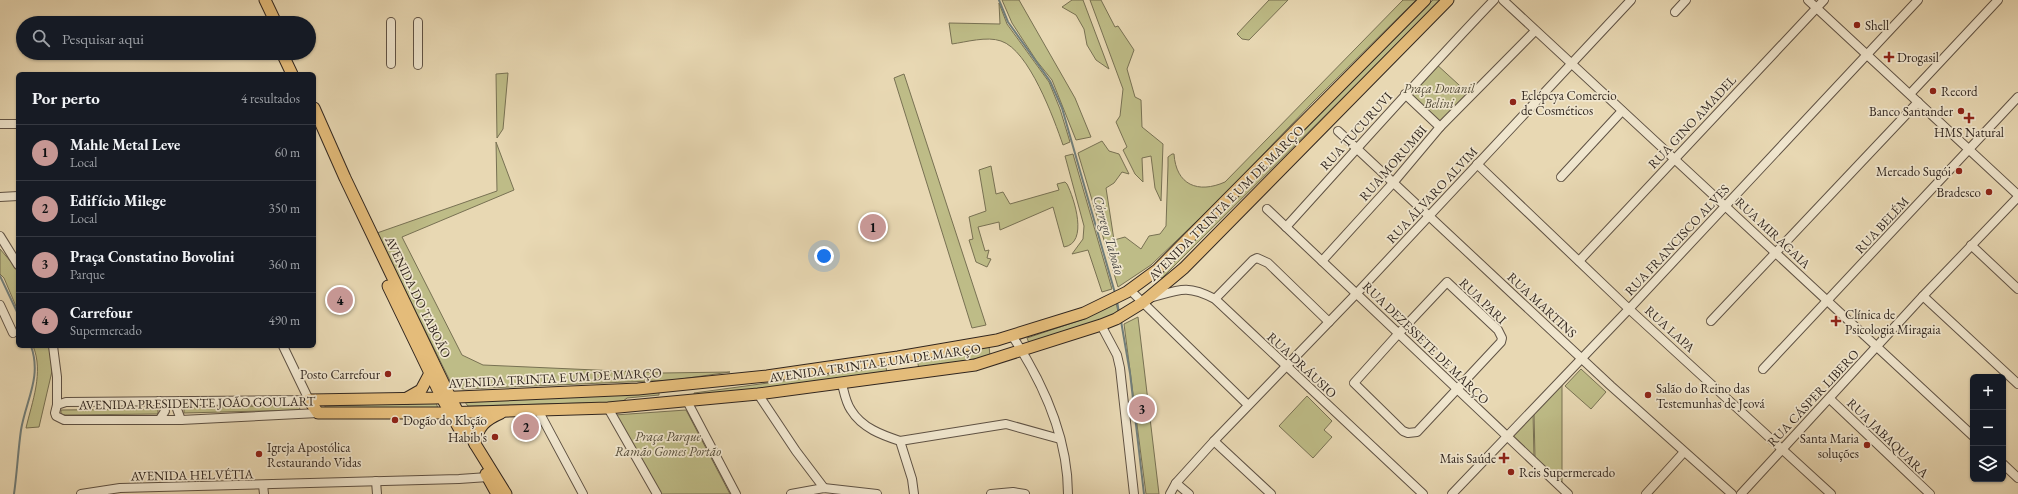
<!DOCTYPE html>
<html lang="pt">
<head>
<meta charset="utf-8">
<style>
	:root { --surface:#171b24; --page:#242831; --text:#f1f3f6; --muted:#9ea1a6; --line:#363941; --accent:#c59692 }
	body { margin:0; font-family:"EB Garamond",serif; background:var(--page); color:var(--text) }
	.controls { position:absolute; right:12px; bottom:12px; display:grid; overflow:hidden; border-radius:6px; box-shadow:0 1px 3px #0004 }
	.controls button { width:36px; height:36px; display:grid; place-items:center; padding:0; border:0; border-bottom:1px solid var(--line); background:var(--surface); color:var(--text); font:20px sans-serif }
	.you { position:absolute; left:824px; top:256px; width:14px; height:14px; margin:-10px; border:3px solid #fff; border-radius:50%; background:#1a73e8; box-shadow:0 0 0 6px #1a73e833 }
	.badge { display:grid; place-items:center; width:26px; height:26px; border-radius:50%; background:var(--accent); color:#111; font-size:13px; font-weight:700 }
	.pin { position:absolute; translate:-50% -50%; border:2px solid #fff; box-shadow:0 1px 4px #0006 }
	.list { margin:0; padding:0; list-style:none }
	h2 { display:flex; justify-content:space-between; align-items:center; height:52px; margin:0; padding:0 16px; font-size:17px }
	h2 small { font-size:13px; font-weight:400; color:var(--muted) }
	.list li { display:grid; grid-template-columns:26px 1fr auto; gap:12px; align-items:center; box-sizing:border-box; height:56px; padding:0 16px; border-top:1px solid var(--line) }
	.list b { display:block; font-size:15px; white-space:nowrap }
	.list p { margin:0; font-size:13px; white-space:nowrap; color:var(--muted) }
	.list em { font-size:13px; font-style:normal; color:var(--muted) }
	.icon { flex:none; width:22px; height:22px; fill:none; stroke:currentColor; stroke-width:2; stroke-linecap:round; stroke-linejoin:round }
	.map { position:relative; flex:none; width:2018px; height:494px; overflow:hidden }
	.search { position:absolute; background:var(--surface); box-shadow:0 1px 3px #0004; left:16px; top:16px; width:300px; height:44px; display:flex; align-items:center; gap:10px; box-sizing:border-box; padding:0 14px; border-radius:22px; color:var(--muted); font-size:15px }
	.panel { position:absolute; background:var(--surface); box-shadow:0 1px 3px #0004; left:16px; top:72px; width:300px; height:276px; border-radius:6px }
	.map>svg:first-child { display:block }
	.green { fill:#bebc87; stroke:#787153 }
	.lines { fill:none; stroke-linecap:round; stroke-linejoin:round }
	.stream { stroke:#717e7a; stroke-width:2 }
	.minor-casing { stroke:#5f5244; stroke-width:10 }
	.major-casing { stroke:#31261f; stroke-width:13 }
	.minor { stroke:#f0e6ce; stroke-width:8 }
	.major { stroke:#e4bc7a; stroke-width:11 }
	.poi-dot { fill:#8f2418; stroke:#f0e6ce; stroke-width:1.5 }
	.labels { text-anchor:middle; dominant-baseline:central; stroke-width:3.5; stroke-linejoin:round; paint-order:stroke }
	.poi-label { font-size:13px; fill:#31261f; stroke:#f0e6ce; text-anchor:start }
	.park-label { font-size:13px; font-style:italic; fill:#544c39; stroke:#f0e6ce }
	.street-label { font-size:13px; fill:#31261f; stroke:#f0e6ce }
	.water-label { font-size:14px; font-style:italic; fill:#4c4a45; stroke:#f0e6ce }
</style>
</head>
<body>
<div class="map">
<svg width="2018" height="494" viewBox="0 0 2018 494">
	<rect width="100%" height="100%" fill="#e8d8b3"/>
	<filter id="stains"><feTurbulence type="fractalNoise" baseFrequency=".005" numOctaves="4"/><feColorMatrix values="0 0 0 0 .2 0 0 0 0 .09 0 0 0 0 .02 0 0 0 .5 -.17"/></filter>
	<radialGradient id="worn" r=".72"><stop offset=".6" stop-color="#630" stop-opacity="0"/><stop offset="1" stop-color="#630" stop-opacity=".3"/></radialGradient>
	<g class="green">
		<polygon points="1002,0 1019,0 1075,98 1091,137 1076,140 1052,80 1036,60 1012,23"/>
		<polygon points="1072,0 1083,0 1109,69 1096,60 1087,45 1084,29 1076,15 1062,7"/>
		<polygon points="1090,0 1101,0 1115,27 1118,26 1134,50 1127,69 1135,97 1141,100 1142,127 1163,144 1161,201 1155,188 1151,156 1142,158 1143,182 1135,174 1123,150 1127,147 1116,122 1120,116 1123,89"/>
		<polygon points="1269,0 1288,0 1249,40 1242,39 1237,34"/>
		<path d="M1403,0h13l-103,102 -91,95 -71,68 -33,22 -40,-134 24,-12 7,10 10,3 10,20 -7,-2 -8,11 -8,5 8,52 11,-3 16,12 8,-13 11,-2 6,-8 2,-60v-9l4,-3h2c2,31 24,40 51,28z"/>
		<polygon points="1433,0 1441,0 1162,278 1155,276"/>
		<path d="M999,3l8,21 42,58 11,27 10,33 -7,3c-9,-26 -34,-95 -62,-104 -14,-5 -35,1 -49,3l-3,-21 51,1z"/>
		<polygon points="1435,63 1470,95 1440,126 1407,94"/>
		<polygon points="508,73 503,129 497,138 496,74"/>
		<polygon points="904,74 986,325 972,328 894,78"/>
		<polygon points="496,142 514,190 402,237 462,355 483,365 663,373 730,372 674,380 463,389 452,385 377,233 497,191"/>
		<polygon points="1073,154 1112,289 1102,292 1088,250 1072,254 1083,239 1084,226 1065,156"/>
		<path d="M991,166l5,28 7,-2 7,12 49,-14 -2,-6 8,-2 2,2c7,14 22,59 -3,63l-11,-40 -53,23 -1,-8 -21,5 7,24 4,-1 -2,8 4,1 -4,8 -11,-5 -7,-22 4,-1 -4,-22 17,-6 -7,-41z"/>
		<polygon points="0,249 18,270 18,311 4,278 0,274"/>
		<polygon points="1116,302 1118,312 1107,318 1029,343 1027,338 1087,318"/>
		<polygon points="1138,317 1159,494 1146,494 1124,324"/>
		<path d="M33,346h16l4,21 -14,60 -13,1c6,-26 18,-56 7,-82z"/>
		<polygon points="989,346 990,356 919,369 917,359"/>
		<polygon points="886,367 887,373 694,399 694,393"/>
		<polygon points="1581,369 1606,392 1591,409 1565,386"/>
		<polygon points="1562,384 1562,482 1535,458 1534,413"/>
		<polygon points="659,391 659,395 627,398 622,402 468,406 464,401"/>
		<polygon points="1307,396 1332,421 1324,430 1332,437 1313,458 1279,426"/>
		<polygon points="436,402 438,409 325,412 325,406"/>
		<polygon points="299,405 300,410 184,413 184,408"/>
		<polygon points="158,409 158,414 61,415 61,410"/>
		<polygon points="686,410 730,494 660,494 615,415"/>
		<polygon points="1533,412 1534,459 1510,437"/>
	</g>
	<g class="lines">
		<g class="stream">
			<polyline points="999,0 1008,22 1050,81 1062,108 1115,293"/>
			<polyline points="0,276 18,314"/>
			<polyline points="1117,301 1119,313"/>
			<polyline points="1121,321 1130,373 1144,494"/>
			<path d="M14,494c3,-21 4,-43 7,-64 5,-30 21,-53 10,-84"/>
		</g>
		<g class="minor-casing">
			<g id="minor">
				<polyline points="1503,0 1973,436"/>
				<polyline points="1808,0 2018,195"/>
				<polyline points="1675,12 1686,0"/>
				<polyline points="391,22 391,64"/>
				<polyline points="418,65 418,22"/>
				<polyline points="1405,94 1440,127"/>
				<polyline points="1910,94 1998,0"/>
				<polyline points="0,124 18,124"/>
				<polyline points="1338,131 1611,386 1732,494"/>
				<polyline points="1477,164 1629,309 1831,494"/>
				<polyline points="1561,177 1622,111"/>
				<polyline points="0,197 18,196"/>
				<polyline points="1267,209 1568,494"/>
				<path d="M1286,227c69,-76 137,-153 208,-227"/>
				<polyline points="0,236 18,265"/>
				<polyline points="1971,245 2018,289"/>
				<polyline points="1322,261 1393,183 1440,127 1535,31"/>
				<polyline points="1579,261 1824,0"/>
				<polygon points="1447,282 1498,330 1502,338 1501,342 1417,432 1408,433 1403,431 1354,383 1399,333"/>
				<polyline points="1130,290 1248,405"/>
				<polyline points="1923,296 2018,384"/>
				<path d="M1150,298c29,-8 36,-14 65,1l208,195"/>
				<polyline points="1215,299 1253,260 1257,258 1268,263 1329,322"/>
				<polyline points="0,305 13,333"/>
				<polyline points="1711,321 1918,102"/>
				<polyline points="1101,325 1117,355 1120,368 1134,494"/>
				<path d="M1013,337c30,46 55,100 55,157"/>
				<polyline points="53,346 57,377 57,405"/>
				<polyline points="283,346 309,400 66,402 57,405 55,413 56,416 64,420 181,420 318,413"/>
				<polyline points="1763,369 2018,97"/>
				<path d="M842,384c2,8 4,19 9,26 11,18 31,25 49,31l12,38 2,15"/>
				<polyline points="758,394 796,451 824,488"/>
				<polyline points="1830,399 1930,494"/>
				<polyline points="159,401 163,405 165,411 160,419"/>
				<polyline points="180,401 177,409 181,420"/>
				<polyline points="687,401 736,494"/>
				<polyline points="608,408 657,494"/>
				<polyline points="538,410 583,494"/>
				<polyline points="900,441 1006,424 1060,439"/>
				<polyline points="1214,441 1271,494"/>
				<polyline points="2003,464 2018,478"/>
				<polyline points="376,481 377,494"/>
				<polyline points="1176,483 1189,494"/>
				<polyline points="263,485 264,494"/>
				<polyline points="81,494 120,488 459,479 488,477 492,475"/>
				<polyline points="791,494 824,488 877,494"/>
				<polyline points="991,494 1013,492 1025,494"/>
				<polyline points="1170,494 1176,483 1214,441 1357,293 1631,0"/>
				<polyline points="1452,494 1629,309 1918,0"/>
				<polyline points="1646,494 1684,452"/>
				<polyline points="1741,494 1923,296 2018,197"/>
			</g>
		</g>
		<g class="major-casing">
			<g id="major">
				<polyline points="265,0 276,23"/>
				<polyline points="282,53 292,74"/>
				<polyline points="314,108 345,178 450,397 475,444 506,494"/>
				<polyline points="388,286 442,398 464,437"/>
				<polyline points="407,398 421,390 430,373"/>
				<polyline points="309,400 318,413 441,413 608,408 758,394 975,365 1101,325 1116,319 1142,303 1184,268 1448,0"/>
				<polyline points="309,400 434,398 638,389 767,376 898,357 997,340 1084,313 1127,292 1157,270 1425,0"/>
				<path d="M475,444c3,-18 10,-24 26,-31"/>
				<polyline points="486,474 497,494"/>
			</g>
		</g>
		<use href="#minor" class="minor"/>
		<use href="#major" class="major"/>
	</g>
	<g class="poi-dot">
		<circle cx="1857" cy="25" r="4"/>
		<path d="M1887 51h4v4h4v4h-4v4h-4v-4h-4v-4h4z"/>
		<circle cx="1933" cy="91" r="4"/>
		<circle cx="1513" cy="102" r="4"/>
		<circle cx="1961" cy="111" r="4"/>
		<path d="M1967 112h4v4h4v4h-4v4h-4v-4h-4v-4h4z"/>
		<circle cx="1959" cy="171" r="4"/>
		<circle cx="1989" cy="192" r="4"/>
		<path d="M1834 315h4v4h4v4h-4v4h-4v-4h-4v-4h4z"/>
		<circle cx="388" cy="374" r="4"/>
		<circle cx="1648" cy="395" r="4"/>
		<circle cx="395" cy="420" r="4"/>
		<circle cx="495" cy="437" r="4"/>
		<circle cx="1867" cy="445" r="4"/>
		<circle cx="259" cy="454" r="4"/>
		<path d="M1502 452h4v4h4v4h-4v4h-4v-4h-4v-4h4z"/>
		<circle cx="1511" cy="472" r="4"/>
	</g>
	<g class="labels">
		<g class="poi-label">
			<text x="1865" y="25">Shell</text>
			<text x="1897" y="57">Drogasil</text>
			<text x="1941" y="91">Record</text>
			<text x="1521" y="95">Eclépcya Comercio<tspan x="1521" dy="15">de Cosméticos</tspan></text>
			<text x="1953" y="111" text-anchor="end">Banco Santander</text>
			<text x="1969" y="132" text-anchor="middle">HMS Natural</text>
			<text x="1951" y="171" text-anchor="end">Mercado Sugói</text>
			<text x="1981" y="192" text-anchor="end">Bradesco</text>
			<text x="1845" y="314">Clínica de<tspan x="1845" dy="15">Psicologia Miragaia</tspan></text>
			<text x="380" y="374" text-anchor="end">Posto Carrefour</text>
			<text x="1656" y="388">Salão do Reino das<tspan x="1656" dy="15">Testemunhas de Jeová</tspan></text>
			<text x="403" y="420">Dogão do Kbção</text>
			<text x="487" y="437" text-anchor="end">Habib's</text>
			<text x="1859" y="438" text-anchor="end">Santa Maria<tspan x="1859" dy="15">soluções</tspan></text>
			<text x="267" y="447">Igreja Apostólica<tspan x="267" dy="15">Restaurando Vidas</tspan></text>
			<text x="1496" y="458" text-anchor="end">Mais Saúde</text>
			<text x="1519" y="472">Reis Supermercado</text>
		</g>
		<g class="park-label">
			<text x="1439" y="88">Praça Dovanil<tspan x="1439" dy="15">Belini</tspan></text>
			<text x="668" y="436">Praça Parque<tspan x="668" dy="15">Ramão Gomes Portão</tspan></text>
		</g>
		<g class="street-label">
			<text transform="translate(1692 122) rotate(-47)">RUA GINO AMADEL</text>
			<text transform="translate(1356 131) rotate(-48)">RUA TUCURUVI</text>
			<text transform="translate(1393 163) rotate(-49)">RUA MORUMBI</text>
			<text transform="translate(1432 195) rotate(-47)">RUA ÁLVARO ALVIM</text>
			<text transform="translate(1226 203) rotate(-45)">AVENIDA TRINTA E UM DE MARÇO</text>
			<text transform="translate(1882 225) rotate(-47)">RUA BELÉM</text>
			<text transform="translate(1773 233) rotate(43)">RUA MIRAGAIA</text>
			<text transform="translate(1677 240) rotate(-47)">RUA FRANCISCO ALVES</text>
			<text transform="translate(418 297) rotate(64)">AVENIDA DO TABOÃO</text>
			<text transform="translate(1483 301) rotate(44)">RUA PARI</text>
			<text transform="translate(1542 305) rotate(43)">RUA MARTINS</text>
			<text transform="translate(1670 329) rotate(42)">RUA LAPA</text>
			<text transform="translate(1426 343) rotate(44)">RUA DEZESSETE DE MARÇO</text>
			<text transform="translate(875 363) rotate(-8)">AVENIDA TRINTA E UM DE MARÇO</text>
			<text transform="translate(1302 365) rotate(43)">RUA DRÁUSIO</text>
			<text transform="translate(555 378) rotate(-3)">AVENIDA TRINTA E UM DE MARÇO</text>
			<text transform="translate(1813 398) rotate(-47)">RUA CÁSPER LIBERO</text>
			<text transform="translate(197 403) rotate(-1)">AVENIDA PRESIDENTE JOÃO GOULART</text>
			<text transform="translate(1888 438) rotate(44)">RUA JABAQUARA</text>
			<text transform="translate(192 475) rotate(-1)">AVENIDA HELVÉTIA</text>
		</g>
		<g class="water-label">
			<text transform="translate(1109 235) rotate(74)">Córrego Taboão</text>
		</g>
	</g>
	<rect width="100%" height="100%" filter="url(#stains)"/>
	<rect width="100%" height="100%" fill="url(#worn)"/>
</svg>
<div class="controls">
<button>+</button>
<button>−</button>
<button><svg class="icon" aria-label="layers" viewBox="0 0 24 24"><path d="M12 4l9 5-9 5-9-5zM3 14l9 5 9-5"/></svg></button>
</div>
<div class="you"></div>
<div class="pin badge" style="left:873px;top:227px">1</div>
<div class="pin badge" style="left:526px;top:427px">2</div>
<div class="pin badge" style="left:1142px;top:409px">3</div>
<div class="pin badge" style="left:340px;top:300px">4</div>
<div class="search"><svg class="icon" aria-label="search" viewBox="0 0 24 24"><circle cx="10" cy="10" r="6"/><path d="M15 15l6 6"/></svg>Pesquisar aqui</div>
<section class="panel">
<h2>Por perto<small>4 resultados</small></h2>
<ul class="list">
<li><span class="badge">1</span><div><b>Mahle Metal Leve</b><p>Local</p></div><em>60 m</em></li>
<li><span class="badge">2</span><div><b>Edifício Milege</b><p>Local</p></div><em>350 m</em></li>
<li><span class="badge">3</span><div><b>Praça Constatino Bovolini</b><p>Parque</p></div><em>360 m</em></li>
<li><span class="badge">4</span><div><b>Carrefour</b><p>Supermercado</p></div><em>490 m</em></li>
</ul>
</section>
</div>
</body>
</html>
